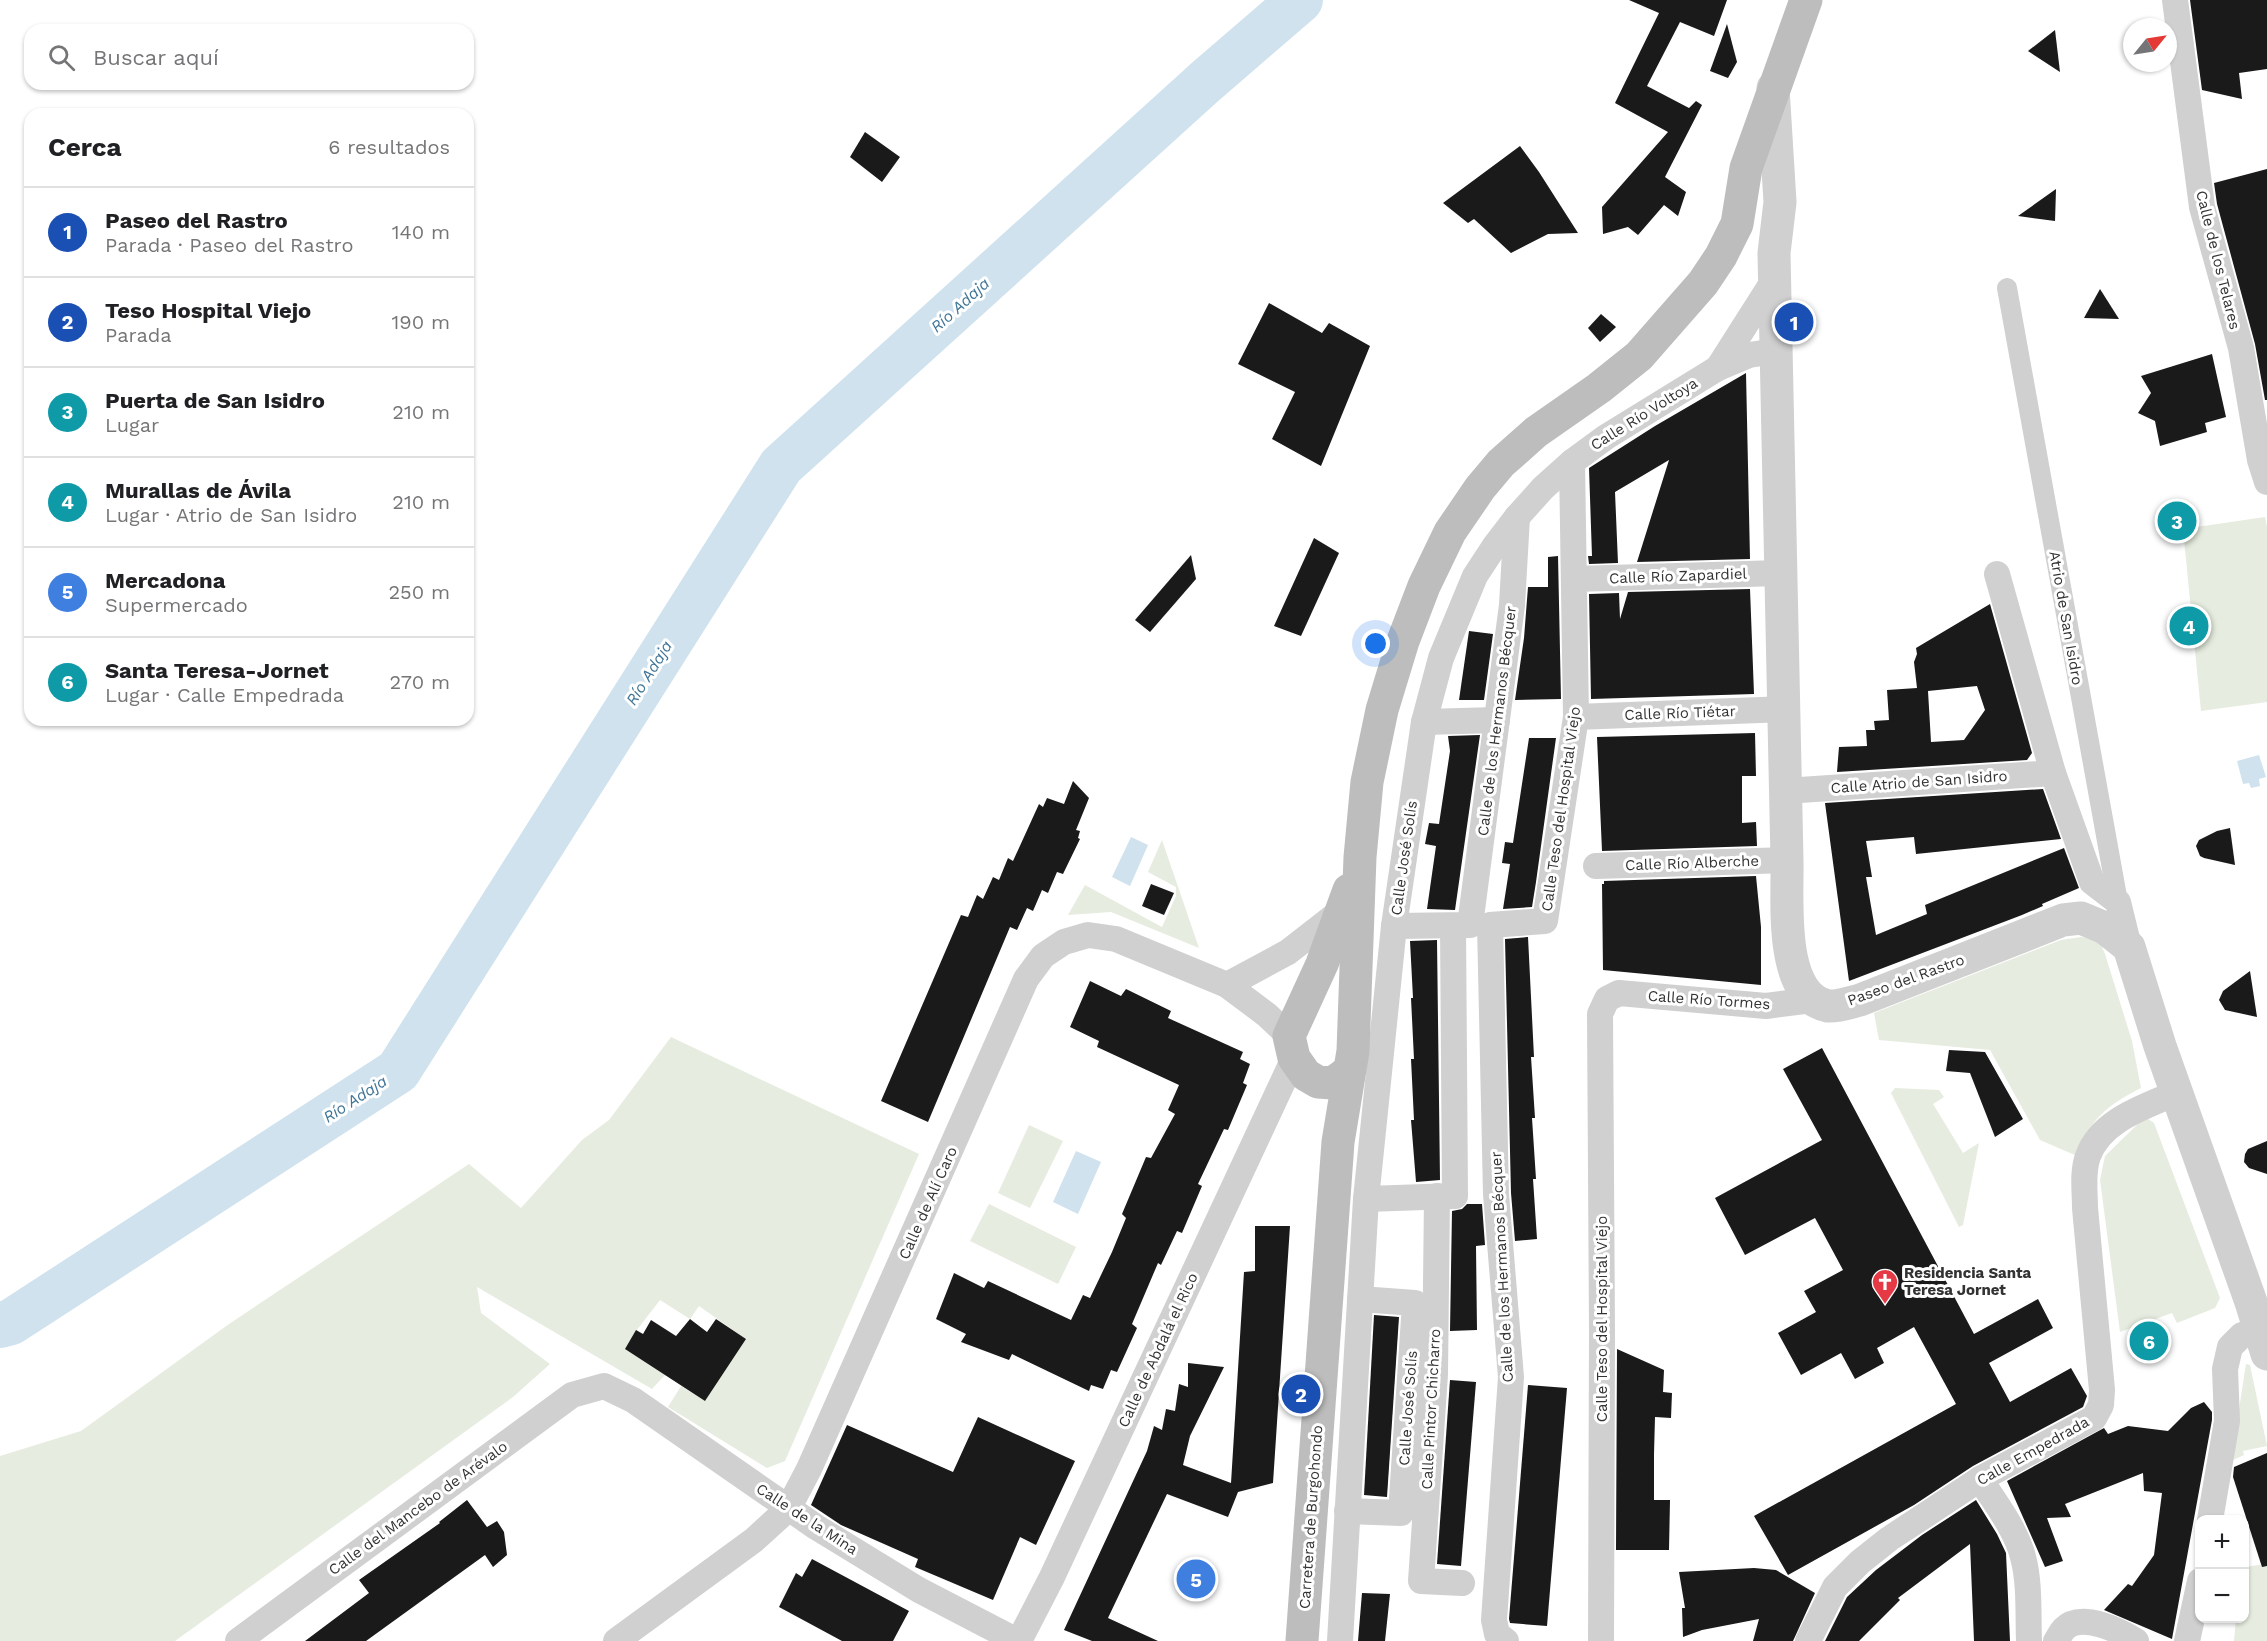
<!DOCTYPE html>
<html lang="es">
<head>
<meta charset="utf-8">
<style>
	:root { --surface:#fff; --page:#f6f6f6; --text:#202124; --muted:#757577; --line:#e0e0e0; --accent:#e63946 }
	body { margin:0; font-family:"Work Sans",sans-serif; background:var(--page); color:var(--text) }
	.controls { position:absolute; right:18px; bottom:18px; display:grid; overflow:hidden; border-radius:12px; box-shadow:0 2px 4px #0004 }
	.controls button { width:54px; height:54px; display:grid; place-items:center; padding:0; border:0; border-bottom:2px solid var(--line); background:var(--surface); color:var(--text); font:30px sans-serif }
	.compass { position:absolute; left:2123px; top:18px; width:54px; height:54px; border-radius:50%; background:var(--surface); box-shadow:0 2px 4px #0004; rotate:60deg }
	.you { position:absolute; left:1376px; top:644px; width:21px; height:21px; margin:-15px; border:4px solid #fff; border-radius:50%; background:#1a73e8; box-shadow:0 0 0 9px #1a73e833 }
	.badge { display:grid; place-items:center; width:39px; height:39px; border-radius:50%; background:var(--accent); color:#fff; font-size:20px; font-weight:700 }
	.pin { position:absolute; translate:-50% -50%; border:3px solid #fff; box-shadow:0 2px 6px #0006 }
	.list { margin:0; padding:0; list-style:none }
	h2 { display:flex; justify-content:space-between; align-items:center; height:78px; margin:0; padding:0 24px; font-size:26px }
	h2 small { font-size:20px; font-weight:400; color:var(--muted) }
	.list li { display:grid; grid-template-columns:39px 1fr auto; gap:18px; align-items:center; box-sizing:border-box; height:90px; padding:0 24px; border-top:2px solid var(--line) }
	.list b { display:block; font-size:22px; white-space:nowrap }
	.list p { margin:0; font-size:20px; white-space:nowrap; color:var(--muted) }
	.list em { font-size:20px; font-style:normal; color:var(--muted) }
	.icon { flex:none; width:33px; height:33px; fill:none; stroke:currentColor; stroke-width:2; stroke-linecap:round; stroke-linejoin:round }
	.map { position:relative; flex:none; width:2267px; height:1641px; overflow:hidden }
	.search { position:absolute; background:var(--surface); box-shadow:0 2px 4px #0004; left:24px; top:24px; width:450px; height:66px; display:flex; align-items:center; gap:15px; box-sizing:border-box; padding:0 21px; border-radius:18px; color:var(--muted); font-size:22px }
	.panel { position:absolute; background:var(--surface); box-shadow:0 2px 4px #0004; left:24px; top:108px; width:450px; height:618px; border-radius:18px }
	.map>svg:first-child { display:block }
	.green { fill:#e6ecdf }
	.water { fill:#cfe2ee }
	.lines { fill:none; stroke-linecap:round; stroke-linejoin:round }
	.river { stroke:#cfe2ee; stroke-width:46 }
	.building { fill:#1a1a1a; fill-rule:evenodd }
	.pedestrian { stroke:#d0d0d0; stroke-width:20 }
	.minor { stroke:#d0d0d0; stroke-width:26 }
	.tertiary { stroke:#d0d0d0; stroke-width:33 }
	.secondary { stroke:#bdbdbd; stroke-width:33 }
	.labels { text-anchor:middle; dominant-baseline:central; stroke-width:6; stroke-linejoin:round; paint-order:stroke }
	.street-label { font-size:15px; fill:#333; stroke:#fff }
	.poi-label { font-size:15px; font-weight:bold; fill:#333; stroke:#fff; text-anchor:start }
	.water-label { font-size:16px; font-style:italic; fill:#3f7597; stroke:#fff }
</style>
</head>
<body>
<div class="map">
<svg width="2267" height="1641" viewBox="0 0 2267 1641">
	<rect width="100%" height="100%" fill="#fff"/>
	<g class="green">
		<polygon points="2265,517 2267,527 2267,702 2201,711 2183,529"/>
		<polygon points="1162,840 1199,948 1111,912 1068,915 1085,885 1162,927 1176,896 1176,887 1148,872"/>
		<path d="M2081,937l18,3 6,14 27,87 9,47c-35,18 -51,31 -64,68l-37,-16 -50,-90 -111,-10 -5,-27 187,-73z"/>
		<polygon points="671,1037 919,1154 785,1461 767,1468 668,1407 681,1386 705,1401 746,1339 699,1306 690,1319 660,1300 633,1335 626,1349 665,1375 652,1389 477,1287 481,1313 550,1364 513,1397 175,1641 0,1641 0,1456 81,1431 229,1324 469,1164 521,1208 582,1140 609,1120"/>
		<polygon points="1895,1088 1939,1090 1944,1097 1933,1104 1963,1153 1979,1143 1963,1225 1959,1227 1891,1093"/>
		<polygon points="2148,1119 2154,1123 2220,1298 2215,1308 2177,1323 2172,1313 2120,1332 2100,1180 2105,1156 2140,1122"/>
		<polygon points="1029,1125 1063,1141 1030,1208 998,1193"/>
		<polygon points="989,1204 1076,1247 1058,1284 970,1241"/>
		<polygon points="2246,1364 2250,1365 2267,1446 2243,1451 2244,1455 2231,1461"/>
		<polygon points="2265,1564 2267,1567 2267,1641 2234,1641 2236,1619 2244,1618 2245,1567"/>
	</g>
	<g class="water">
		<polygon points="2259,755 2266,777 2259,779 2260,786 2251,788 2249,783 2243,784 2237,761"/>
		<polygon points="1131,837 1148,845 1130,886 1112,877"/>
		<polygon points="1076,1151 1101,1162 1078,1214 1053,1202"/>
	</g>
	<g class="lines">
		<polyline class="river" points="0,1325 11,1322 398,1071 781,466 1205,82 1300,0"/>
	</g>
	<g class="building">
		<polygon points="1629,0 1727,0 1714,36 1680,22 1647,86 1689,108 1696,101 1702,105 1665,177 1686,192 1678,216 1664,205 1638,235 1628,227 1603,234 1602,207 1668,132 1615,103 1659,13"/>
		<polygon points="2190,0 2267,0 2267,69 2239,73 2242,99 2202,90"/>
		<polygon points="1727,24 1737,62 1728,78 1710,71"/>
		<polygon points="2055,30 2060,72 2028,51"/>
		<polygon points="865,132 900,157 882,182 850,157"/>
		<polygon points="1520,146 1539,172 1578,233 1548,234 1511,253 1474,219 1468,223 1443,203"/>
		<polygon points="2267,169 2267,400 2265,400 2255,344 2217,204 2214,183"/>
		<polygon points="2056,189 2055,221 2018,216"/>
		<polygon points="2100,289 2119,319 2084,318"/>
		<polygon points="1269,303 1322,333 1329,323 1370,346 1321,466 1272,439 1295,392 1238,364"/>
		<polygon points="1601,314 1616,327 1600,342 1588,328"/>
		<polygon points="2212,354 2226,417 2205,423 2207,432 2160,446 2155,421 2138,413 2151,393 2141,376"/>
		<polygon points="1746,373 1750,559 1637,562 1669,460 1615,492 1618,563 1589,564 1588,556 1592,556 1589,468 1655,426"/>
		<polygon points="1314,538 1339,553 1301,636 1274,626"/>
		<polygon points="1191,555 1196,579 1150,632 1135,620"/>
		<polygon points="1558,556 1561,699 1515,700 1524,638 1528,587 1548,587 1548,557"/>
		<polygon points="1750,589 1754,694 1591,699 1589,594 1619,593 1620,619 1628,592"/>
		<path d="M1990,604l42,149 -5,7 -190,12 2,-25 28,-1 -1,-16h9l-1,-9 15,-1 -2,-30 30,-2 -3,-26 3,-8 -1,-6zM1977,686l8,24 -21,30 -33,2 -3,-51z"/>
		<polygon points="1469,631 1493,634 1484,700 1459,700"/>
		<polygon points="1755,733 1756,776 1742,776 1742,823 1756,822 1757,846 1602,851 1597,737"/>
		<polygon points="1480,735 1455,910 1427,909 1436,846 1425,844 1429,823 1439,824 1450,751 1448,736"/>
		<polygon points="1529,738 1556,738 1536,882 1532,907 1503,909 1510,864 1502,863 1505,842 1513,843"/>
		<polygon points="1073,781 1089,798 1076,830 1080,831 1078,838 1080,839 1063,874 1057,872 1048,893 1042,890 1033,911 1027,908 1017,930 1010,927 928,1122 881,1101 961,915 968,917 977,895 983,899 993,877 999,880 1008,858 1013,861 1039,804 1043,807 1047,798 1064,804"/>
		<polygon points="2043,789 2061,839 1916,854 1914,837 1866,841 1872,877 1866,877 1876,935 1927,914 1925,905 2064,848 2079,888 2042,904 2043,906 2022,915 1849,981 1825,803"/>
		<polygon points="2230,828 2235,865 2204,858 2200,856 2196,846 2199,840 2217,831"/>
		<polygon points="1756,876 1761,927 1761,985 1603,970 1602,884 1604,884 1604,881"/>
		<polygon points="1151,884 1174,893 1164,915 1142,906"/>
		<polygon points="1528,937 1534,1057 1531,1057 1535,1118 1532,1118 1536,1179 1533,1179 1537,1239 1515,1241 1511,1193 1505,939"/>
		<polygon points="1437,940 1440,1180 1416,1182 1411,1120 1414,1120 1411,1059 1414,1059 1411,998 1413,998 1410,941"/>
		<polygon points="2250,971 2257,1017 2225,1010 2219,1000 2223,991"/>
		<polygon points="1090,981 1121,996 1126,989 1171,1011 1168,1018 1243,1052 1240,1059 1250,1064 1243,1083 1247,1085 1228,1130 1224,1129 1198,1184 1202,1186 1182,1233 1177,1231 1161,1265 1158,1263 1132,1324 1137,1328 1117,1372 1111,1370 1103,1389 1091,1385 1089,1391 1012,1354 1009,1360 961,1342 966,1334 936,1319 954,1273 984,1288 988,1281 1071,1320 1083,1295 1090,1298 1112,1252 1126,1218 1122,1214 1146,1157 1151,1158 1175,1114 1168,1110 1179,1085 1097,1047 1099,1041 1070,1027"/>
		<polygon points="1822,1048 1974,1334 2038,1299 2053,1328 1989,1363 2010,1402 2071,1368 2087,1396 2083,1407 1973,1466 1914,1505 1788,1575 1754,1516 1956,1404 1914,1327 1877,1348 1884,1363 1855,1379 1841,1353 1801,1375 1778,1333 1816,1312 1804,1291 1843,1270 1815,1218 1745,1255 1715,1198 1822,1140 1783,1069"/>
		<polygon points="1949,1050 1985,1052 2023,1119 1995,1137 1970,1073 1946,1071"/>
		<polygon points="2267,1141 2267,1174 2249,1168 2244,1162 2245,1154 2248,1149"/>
		<polygon points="1467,1204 1482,1204 1485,1245 1476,1246 1477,1330 1450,1331 1452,1211 1462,1209"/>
		<polygon points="1255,1226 1290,1226 1273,1483 1238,1492 1228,1517 1167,1494 1108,1618 1158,1641 1092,1641 1064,1630 1147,1451 1154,1426 1162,1430 1166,1409 1175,1411 1179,1384 1188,1387 1188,1363 1224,1367 1190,1436 1183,1465 1231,1483 1244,1272 1255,1271"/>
		<polygon points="1374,1315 1399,1317 1387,1497 1364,1495"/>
		<polygon points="690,1319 707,1332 716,1319 746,1339 705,1401 625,1349 636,1330 643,1334 651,1320 676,1336"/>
		<polygon points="1617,1349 1664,1370 1663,1392 1672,1393 1671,1418 1655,1417 1654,1454 1654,1500 1670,1500 1669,1550 1616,1550"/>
		<polygon points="1450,1380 1476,1382 1461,1566 1437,1564"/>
		<polygon points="1528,1385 1567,1388 1547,1626 1510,1623 1509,1619"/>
		<polygon points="2204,1402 2212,1412 2212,1420 2172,1639 2104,1610 2128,1584 2132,1586 2154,1555 2162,1493 2144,1491 2143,1473 2065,1504 2071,1517 2047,1518 2063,1561 2045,1567 2007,1481 2104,1428 2108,1434 2128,1426 2168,1431 2191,1408"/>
		<polygon points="978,1417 1075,1461 1036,1545 1020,1537 993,1600 915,1567 918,1559 841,1525 811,1505 847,1425 953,1472"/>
		<polygon points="2267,1453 2267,1566 2262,1567 2233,1477 2234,1467"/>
		<polygon points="467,1500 487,1527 497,1521 504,1532 507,1555 493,1567 485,1555 366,1641 305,1641 369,1593 359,1580 440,1523 439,1522"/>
		<polygon points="1976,1500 1997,1534 2006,1553 2010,1641 1974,1641 1970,1544 1898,1598 1900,1600 1859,1641 1825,1641 1847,1597 1876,1570 1922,1535"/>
		<polygon points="812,1559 909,1611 893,1641 842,1641 779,1607 796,1573 802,1577"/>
		<polygon points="1754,1568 1776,1570 1815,1593 1793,1641 1753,1641 1759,1619 1702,1630 1683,1637 1682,1608 1685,1608 1679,1572"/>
		<polygon points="1362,1593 1390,1594 1385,1641 1358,1641"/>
	</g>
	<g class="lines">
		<polyline class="pedestrian" points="2007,288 2118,902"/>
		<g class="minor">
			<polyline points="2175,0 2202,207 2241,348 2260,460 2267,482"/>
			<polyline points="1718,368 1774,280"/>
			<polyline points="1997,574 2053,773 2092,882 2118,902 2129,947"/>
			<polyline points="1574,579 1782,573"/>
			<polyline points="1576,717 1785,709"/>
			<polyline points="1424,722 1497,720"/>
			<polyline points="1785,791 2053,773"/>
			<polyline points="1596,866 1787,860"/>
			<polyline points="1394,926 1470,925 1512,605 1517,517"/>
			<polyline points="1227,985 1288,952 1342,910"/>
			<polyline points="1437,1196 1435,1374 1421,1581 1462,1583"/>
			<polyline points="1366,1199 1455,1196 1453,926"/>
			<path d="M1980,1479c15,24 36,50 43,78 7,26 5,57 6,84"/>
			<polyline points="1347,1511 1401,1513 1415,1303 1360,1299"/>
			<polyline points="2210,1520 2227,1421 2225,1369 2230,1347 2242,1335 2267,1328"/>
			<polyline points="238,1641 572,1395 604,1386 633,1400 816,1527 919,1590 1017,1641"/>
			<polyline points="616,1641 754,1540 788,1509 809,1469 1026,979 1043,956 1064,942 1088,935 1116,939 1227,985 1267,1015 1289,1036"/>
			<polyline points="1019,1641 1052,1577 1294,1058"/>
			<polyline points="1340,1641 1366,1199 1394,926 1424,722 1441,658 1475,576 1494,547 1517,517 1543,488 1572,462 1606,437 1718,368 1749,355 1776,351"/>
			<polyline points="1506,1641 1497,1634 1494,1620 1511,1377 1496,1194 1490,925 1545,921 1576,717 1572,462"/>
			<polyline points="1601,1641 1602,1332 1600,1014 1607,999 1619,993 1766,1006 1812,1000"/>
			<path d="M1808,1641l27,-54 25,-25 29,-23 91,-60 114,-61 7,-13 1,-15 -17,-182c0,-17 -3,-36 3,-52 13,-36 56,-49 88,-63"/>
			<path d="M2056,1641c3,-4 5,-9 8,-12 17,-18 56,2 72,12"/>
			<polyline points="2187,1641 2200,1581"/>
		</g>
		<path class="tertiary" d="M1773,88l7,114 -6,51 13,607c1,39 -9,136 41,146 10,1 23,-4 32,-6l203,-80 18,-2 24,10 24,19 31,99 91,256 16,52"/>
		<g class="secondary">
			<polyline points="1349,1071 1333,1083 1318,1082 1306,1075 1294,1058 1289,1036 1322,964 1349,890"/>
			<polyline points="1302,1641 1338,1142 1353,1051 1360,857 1367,782 1382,710 1403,641 1424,586 1450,532 1480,488 1501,463 1536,432 1599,388 1639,356 1703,283 1721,256 1737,224 1746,168 1806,0"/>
		</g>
	</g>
	<defs>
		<g id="church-pin" transform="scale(1.35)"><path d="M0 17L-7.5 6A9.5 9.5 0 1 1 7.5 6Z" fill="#e63946" stroke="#fff"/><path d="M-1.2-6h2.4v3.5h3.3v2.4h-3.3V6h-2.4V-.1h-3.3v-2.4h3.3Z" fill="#fff"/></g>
	</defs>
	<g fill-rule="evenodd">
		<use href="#church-pin" x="1885" y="1282"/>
	</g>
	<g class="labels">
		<g class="street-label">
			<text transform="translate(2218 260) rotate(76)">Calle de los Telares</text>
			<text transform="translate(1644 414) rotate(-32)">Calle Río Voltoya</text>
			<text transform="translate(1678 576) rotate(-2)">Calle Río Zapardiel</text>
			<text transform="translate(2066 618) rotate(80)">Atrio de San Isidro</text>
			<text transform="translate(1680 713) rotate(-2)">Calle Río Tiétar</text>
			<text transform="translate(1497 721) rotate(-83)">Calle de los Hermanos Bécquer</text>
			<text transform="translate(1919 782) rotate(-4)">Calle Atrio de San Isidro</text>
			<text transform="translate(1561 809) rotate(-82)">Calle Teso del Hospital Viejo</text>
			<text transform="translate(1404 858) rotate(-82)">Calle José Solís</text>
			<text transform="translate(1692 863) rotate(-2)">Calle Río Alberche</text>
			<text transform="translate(1906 980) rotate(-20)">Paseo del Rastro</text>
			<text transform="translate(1709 1000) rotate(4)">Calle Río Tormes</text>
			<text transform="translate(928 1203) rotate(-66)">Calle de Alí Caro</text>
			<text transform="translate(1502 1267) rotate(-93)">Calle de los Hermanos Bécquer</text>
			<text transform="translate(1602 1319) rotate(-90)">Calle Teso del Hospital Viejo</text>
			<text transform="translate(1158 1350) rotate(-65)">Calle de Abdalá el Rico</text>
			<text transform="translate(1408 1408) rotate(-86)">Calle José Solís</text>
			<text transform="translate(1431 1409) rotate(-87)">Calle Pintor Chicharro</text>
			<text transform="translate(2033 1451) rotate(-29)">Calle Empedrada</text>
			<text transform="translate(418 1508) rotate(-36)">Calle del Mancebo de Arévalo</text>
			<text transform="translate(1311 1517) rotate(-86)">Carretera de Burgohondo</text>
			<text transform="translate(807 1519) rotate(33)">Calle de la Mina</text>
		</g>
		<g class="poi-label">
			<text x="1904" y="1273">Residencia Santa<tspan x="1904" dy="17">Teresa Jornet</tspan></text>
		</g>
		<g class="water-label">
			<text transform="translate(960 305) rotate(-42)">Río Adaja</text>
			<text transform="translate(649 673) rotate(-58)">Río Adaja</text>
			<text transform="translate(355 1099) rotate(-33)">Río Adaja</text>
		</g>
	</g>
</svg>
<div class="controls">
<button>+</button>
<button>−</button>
</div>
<svg class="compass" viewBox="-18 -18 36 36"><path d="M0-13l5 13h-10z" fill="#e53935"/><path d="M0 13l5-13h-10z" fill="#757577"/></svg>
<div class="you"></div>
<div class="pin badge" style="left:1794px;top:322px;background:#1a4fb4">1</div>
<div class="pin badge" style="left:1301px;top:1394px;background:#1a4fb4">2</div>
<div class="pin badge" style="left:2177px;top:521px;background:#0f9aa8">3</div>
<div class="pin badge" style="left:2189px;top:626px;background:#0f9aa8">4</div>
<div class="pin badge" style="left:1196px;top:1579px;background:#3f7fe0">5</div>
<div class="pin badge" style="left:2149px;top:1341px;background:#0f9aa8">6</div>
<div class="search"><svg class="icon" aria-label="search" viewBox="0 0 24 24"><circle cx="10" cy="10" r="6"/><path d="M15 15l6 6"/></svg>Buscar aquí</div>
<section class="panel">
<h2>Cerca<small>6 resultados</small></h2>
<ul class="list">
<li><span class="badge" style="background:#1a4fb4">1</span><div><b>Paseo del Rastro</b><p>Parada · Paseo del Rastro</p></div><em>140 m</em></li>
<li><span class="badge" style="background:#1a4fb4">2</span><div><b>Teso Hospital Viejo</b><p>Parada</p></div><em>190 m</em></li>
<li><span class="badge" style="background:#0f9aa8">3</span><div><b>Puerta de San Isidro</b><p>Lugar</p></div><em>210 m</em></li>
<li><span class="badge" style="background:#0f9aa8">4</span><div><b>Murallas de Ávila</b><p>Lugar · Atrio de San Isidro</p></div><em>210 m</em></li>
<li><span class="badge" style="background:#3f7fe0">5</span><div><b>Mercadona</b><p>Supermercado</p></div><em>250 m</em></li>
<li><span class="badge" style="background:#0f9aa8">6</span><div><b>Santa Teresa-Jornet</b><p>Lugar · Calle Empedrada</p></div><em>270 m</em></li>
</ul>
</section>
</div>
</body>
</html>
